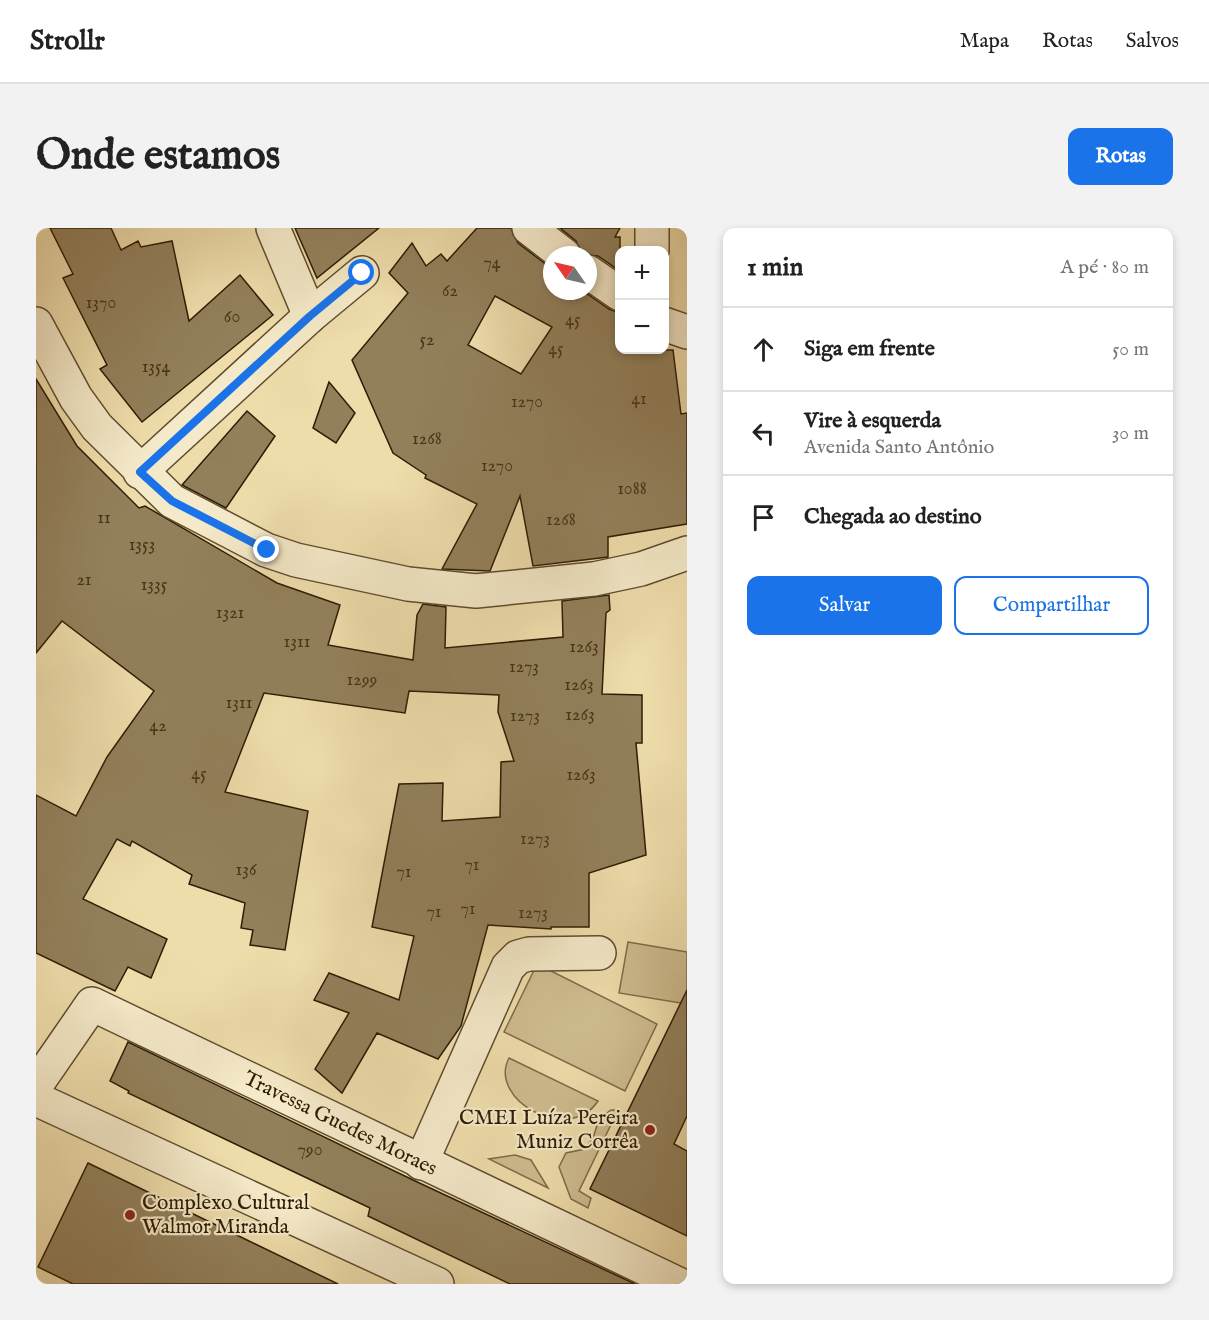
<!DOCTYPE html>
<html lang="pt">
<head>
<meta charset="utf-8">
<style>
	:root { --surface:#fff; --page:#f2f2f2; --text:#222; --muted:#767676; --line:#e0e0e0; --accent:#1a73e8 }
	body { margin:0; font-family:"IM FELL English",serif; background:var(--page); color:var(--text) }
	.controls { position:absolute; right:18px; top:18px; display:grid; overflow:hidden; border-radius:12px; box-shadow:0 3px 9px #0003 }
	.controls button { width:54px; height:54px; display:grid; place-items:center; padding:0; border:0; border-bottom:2px solid var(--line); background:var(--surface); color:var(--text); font:30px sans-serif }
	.compass { position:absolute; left:507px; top:18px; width:54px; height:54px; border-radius:50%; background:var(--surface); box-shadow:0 3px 9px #0003; rotate:304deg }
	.stop { position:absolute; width:18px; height:18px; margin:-14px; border:4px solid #1a73e8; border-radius:50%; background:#fff }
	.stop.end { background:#1a73e8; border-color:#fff; box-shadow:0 2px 6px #0008 }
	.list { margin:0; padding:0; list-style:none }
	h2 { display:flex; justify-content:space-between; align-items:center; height:78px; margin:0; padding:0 24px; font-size:26px }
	h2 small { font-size:20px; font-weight:400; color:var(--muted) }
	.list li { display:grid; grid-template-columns:39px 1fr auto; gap:18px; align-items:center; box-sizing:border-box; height:84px; padding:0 24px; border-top:2px solid var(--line) }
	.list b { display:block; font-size:22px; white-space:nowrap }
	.list p { margin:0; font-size:20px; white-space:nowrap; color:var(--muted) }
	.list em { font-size:20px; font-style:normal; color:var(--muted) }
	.actions { display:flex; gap:12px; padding:18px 24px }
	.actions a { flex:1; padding:14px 0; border:2px solid var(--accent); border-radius:12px; text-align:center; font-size:21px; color:var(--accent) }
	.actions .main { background:var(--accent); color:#fff }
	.icon { flex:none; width:33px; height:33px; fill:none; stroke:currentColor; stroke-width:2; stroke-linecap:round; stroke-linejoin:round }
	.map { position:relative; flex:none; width:651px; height:1056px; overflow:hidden; border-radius:12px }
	header { display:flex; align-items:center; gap:36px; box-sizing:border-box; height:84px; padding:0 30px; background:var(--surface); border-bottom:2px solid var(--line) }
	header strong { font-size:28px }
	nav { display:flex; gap:33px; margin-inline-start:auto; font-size:21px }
	.intro { display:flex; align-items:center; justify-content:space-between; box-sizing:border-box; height:144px; padding:0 36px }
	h1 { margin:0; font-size:42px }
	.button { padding:15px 27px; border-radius:12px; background:var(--accent); color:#fff; font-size:21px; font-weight:700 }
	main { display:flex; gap:36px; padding:0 36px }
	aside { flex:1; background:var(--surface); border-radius:12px; box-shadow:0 3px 9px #0003 }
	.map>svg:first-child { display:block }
	.green { fill:#cebc8f; stroke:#7e6c4a; stroke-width:1.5 }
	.building { fill:#92805b; stroke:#2f1c04; stroke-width:1.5; fill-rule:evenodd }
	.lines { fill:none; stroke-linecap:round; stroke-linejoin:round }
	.minor-casing { stroke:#5f4c2e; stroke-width:36 }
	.minor { stroke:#f4e9c8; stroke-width:33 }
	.route { stroke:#1a73e8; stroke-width:8 }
	.poi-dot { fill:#8f2418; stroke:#f4e9c8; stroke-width:2 }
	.labels { text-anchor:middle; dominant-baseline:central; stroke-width:4.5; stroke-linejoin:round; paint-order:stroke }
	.number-label { font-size:18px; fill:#48351a }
	.poi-label { font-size:21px; fill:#2f1c04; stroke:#f4e9c8; text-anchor:end }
	.street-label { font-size:21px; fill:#2f1c04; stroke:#f4e9c8 }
</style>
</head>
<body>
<header>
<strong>Strollr</strong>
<nav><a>Mapa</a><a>Rotas</a><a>Salvos</a></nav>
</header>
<div class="intro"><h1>Onde estamos</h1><a class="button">Rotas</a></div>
<main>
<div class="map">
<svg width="651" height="1056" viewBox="0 0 651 1056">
	<rect width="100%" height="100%" fill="#eeddab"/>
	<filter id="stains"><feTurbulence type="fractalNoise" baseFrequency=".00333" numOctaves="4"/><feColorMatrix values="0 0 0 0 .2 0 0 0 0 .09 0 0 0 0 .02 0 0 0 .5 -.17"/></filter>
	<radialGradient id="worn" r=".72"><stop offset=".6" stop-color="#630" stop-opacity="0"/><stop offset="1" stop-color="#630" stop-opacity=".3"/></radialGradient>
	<g class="green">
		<polygon points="592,714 651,724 651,776 583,765"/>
		<polygon points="501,736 621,796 589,863 468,804"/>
		<path d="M473,830l89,43c-29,44 -111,-1 -89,-43z"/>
		<polygon points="575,882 582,882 543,963 555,970 552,980 535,971 523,939 530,925 549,921 557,910 563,891"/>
		<polygon points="479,927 495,932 512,960 453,931"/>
	</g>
	<g class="building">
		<polygon points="14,0 75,0 85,22 102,13 105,19 136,13 153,93 204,47 237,87 106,194 64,141 71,137 27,50 37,46"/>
		<polygon points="259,0 343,0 281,50"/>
		<path d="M441,0h34l7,15 34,26v22h31l26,18 11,4v37h53l8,64 6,-1v111l-79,13v20l-75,9 -13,-70 -30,75 -48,-2 35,-65 -52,-26 1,-3 -33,-22 -41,-93 56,-67 -19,-20 23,-30 14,23 15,-12 6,7zM459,68l57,31 -31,47 -53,-29z"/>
		<polygon points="524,0 584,0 579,9 584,9 584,43 562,28 546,27 540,13"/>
		<polygon points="0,151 41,218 103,280 109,278 241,355 304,377 292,417 377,432 381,387 387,376 410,379 409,420 527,409 526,373 573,367 574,382 570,385 566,466 606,467 606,515 600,515 610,627 553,645 553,699 515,699 515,701 452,697 425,798 402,831 341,805 306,865 279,841 313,785 278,772 293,745 363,772 378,708 336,699 363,556 407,555 406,593 464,589 465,534 478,533 462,484 463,467 373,463 369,485 228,465 189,564 272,583 249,722 214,717 217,702 205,700 209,675 153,656 156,647 96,613 94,618 81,611 47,671 131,711 115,750 92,739 79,763 0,725 0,567 40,588 71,529 118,463 26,393 0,425"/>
		<polygon points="293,154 319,185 300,215 277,200"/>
		<polygon points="211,183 239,208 190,280 146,257"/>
		<polygon points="651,762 651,888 638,916 651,923 651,1008 554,961"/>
		<polygon points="92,814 377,952 599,1056 474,1056 332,988 334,980 92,865 93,863 74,853"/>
		<polygon points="52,935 302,1056 37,1056 2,1039"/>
	</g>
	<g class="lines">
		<g class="minor-casing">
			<g id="minor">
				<polyline points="237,0 274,88"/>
				<polyline points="493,0 528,27"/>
				<polyline points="616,22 616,0"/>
				<polyline points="552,44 584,66"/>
				<polyline points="0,96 40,170 61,199 136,273 230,322 260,332 372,356 440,363 558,351 605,341 651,325"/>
				<polyline points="628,96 651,104"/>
				<polyline points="104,244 274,88 326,45"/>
				<polyline points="0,857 56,776 642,1056"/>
				<polyline points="0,871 401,1056"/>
				<polyline points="385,935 472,739 482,729 493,726 563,725"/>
			</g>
		</g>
		<use href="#minor" class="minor"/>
	</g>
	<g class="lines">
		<polyline class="route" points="231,322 136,273 104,244 274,88 326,45"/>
	</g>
	<g class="poi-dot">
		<circle cx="614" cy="902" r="6"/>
		<circle cx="94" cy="987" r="6"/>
	</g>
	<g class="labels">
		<g class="number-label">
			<text x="456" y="35">74</text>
			<text x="414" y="63">62</text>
			<text x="65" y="75">1370</text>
			<text x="196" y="89">60</text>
			<text x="537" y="92">45</text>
			<text x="391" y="112">52</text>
			<text x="520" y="121">45</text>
			<text x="120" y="139">1354</text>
			<text x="603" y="171">41</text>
			<text x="491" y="174">1270</text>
			<text x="391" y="211">1268</text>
			<text x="461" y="238">1270</text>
			<text x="596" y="261">1088</text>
			<text x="68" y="290">11</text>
			<text x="525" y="292">1268</text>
			<text x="106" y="317">1353</text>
			<text x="48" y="352">21</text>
			<text x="118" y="357">1335</text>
			<text x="194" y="385">1321</text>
			<text x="261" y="414">1311</text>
			<text x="548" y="419">1263</text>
			<text x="488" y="439">1273</text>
			<text x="326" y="452">1299</text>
			<text x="543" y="457">1263</text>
			<text x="203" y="475">1311</text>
			<text x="544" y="487">1263</text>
			<text x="489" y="488">1273</text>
			<text x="122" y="498">42</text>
			<text x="163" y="546">45</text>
			<text x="545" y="547">1263</text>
			<text x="499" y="611">1273</text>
			<text x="436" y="637">71</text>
			<text x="210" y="642">136</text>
			<text x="368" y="644">71</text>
			<text x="432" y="681">71</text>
			<text x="398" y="684">71</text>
			<text x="497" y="685">1273</text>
			<text x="274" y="922">790</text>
		</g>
		<g class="poi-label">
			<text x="602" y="890">CMEI Luíza Pereira<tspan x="602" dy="24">Muniz Corrêa</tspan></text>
			<text x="106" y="975" text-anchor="start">Complexo Cultural<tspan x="106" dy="24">Walmor Miranda</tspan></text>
		</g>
		<g class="street-label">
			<text transform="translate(304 896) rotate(26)">Travessa Guedes Moraes</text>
		</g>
	</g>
	<rect width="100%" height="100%" filter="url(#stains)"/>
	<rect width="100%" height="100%" fill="url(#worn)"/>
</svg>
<div class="controls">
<button>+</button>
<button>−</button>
</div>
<svg class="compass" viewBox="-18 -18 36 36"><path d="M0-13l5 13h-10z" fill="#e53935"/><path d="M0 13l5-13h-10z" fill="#767676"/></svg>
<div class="stop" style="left:326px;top:45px"></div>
<div class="stop end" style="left:231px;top:322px"></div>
</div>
<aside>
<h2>1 min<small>A pé · 80 m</small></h2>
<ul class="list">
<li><svg class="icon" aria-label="ahead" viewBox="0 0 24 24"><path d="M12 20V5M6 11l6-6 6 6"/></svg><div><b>Siga em frente</b></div><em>50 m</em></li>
<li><svg class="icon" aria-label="left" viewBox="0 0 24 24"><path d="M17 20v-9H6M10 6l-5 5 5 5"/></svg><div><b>Vire à esquerda</b><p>Avenida Santo Antônio</p></div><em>30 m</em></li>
<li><svg class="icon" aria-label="arrive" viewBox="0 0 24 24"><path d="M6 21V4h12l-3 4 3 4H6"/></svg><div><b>Chegada ao destino</b></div></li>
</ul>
<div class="actions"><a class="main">Salvar</a><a>Compartilhar</a></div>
</aside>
</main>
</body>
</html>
